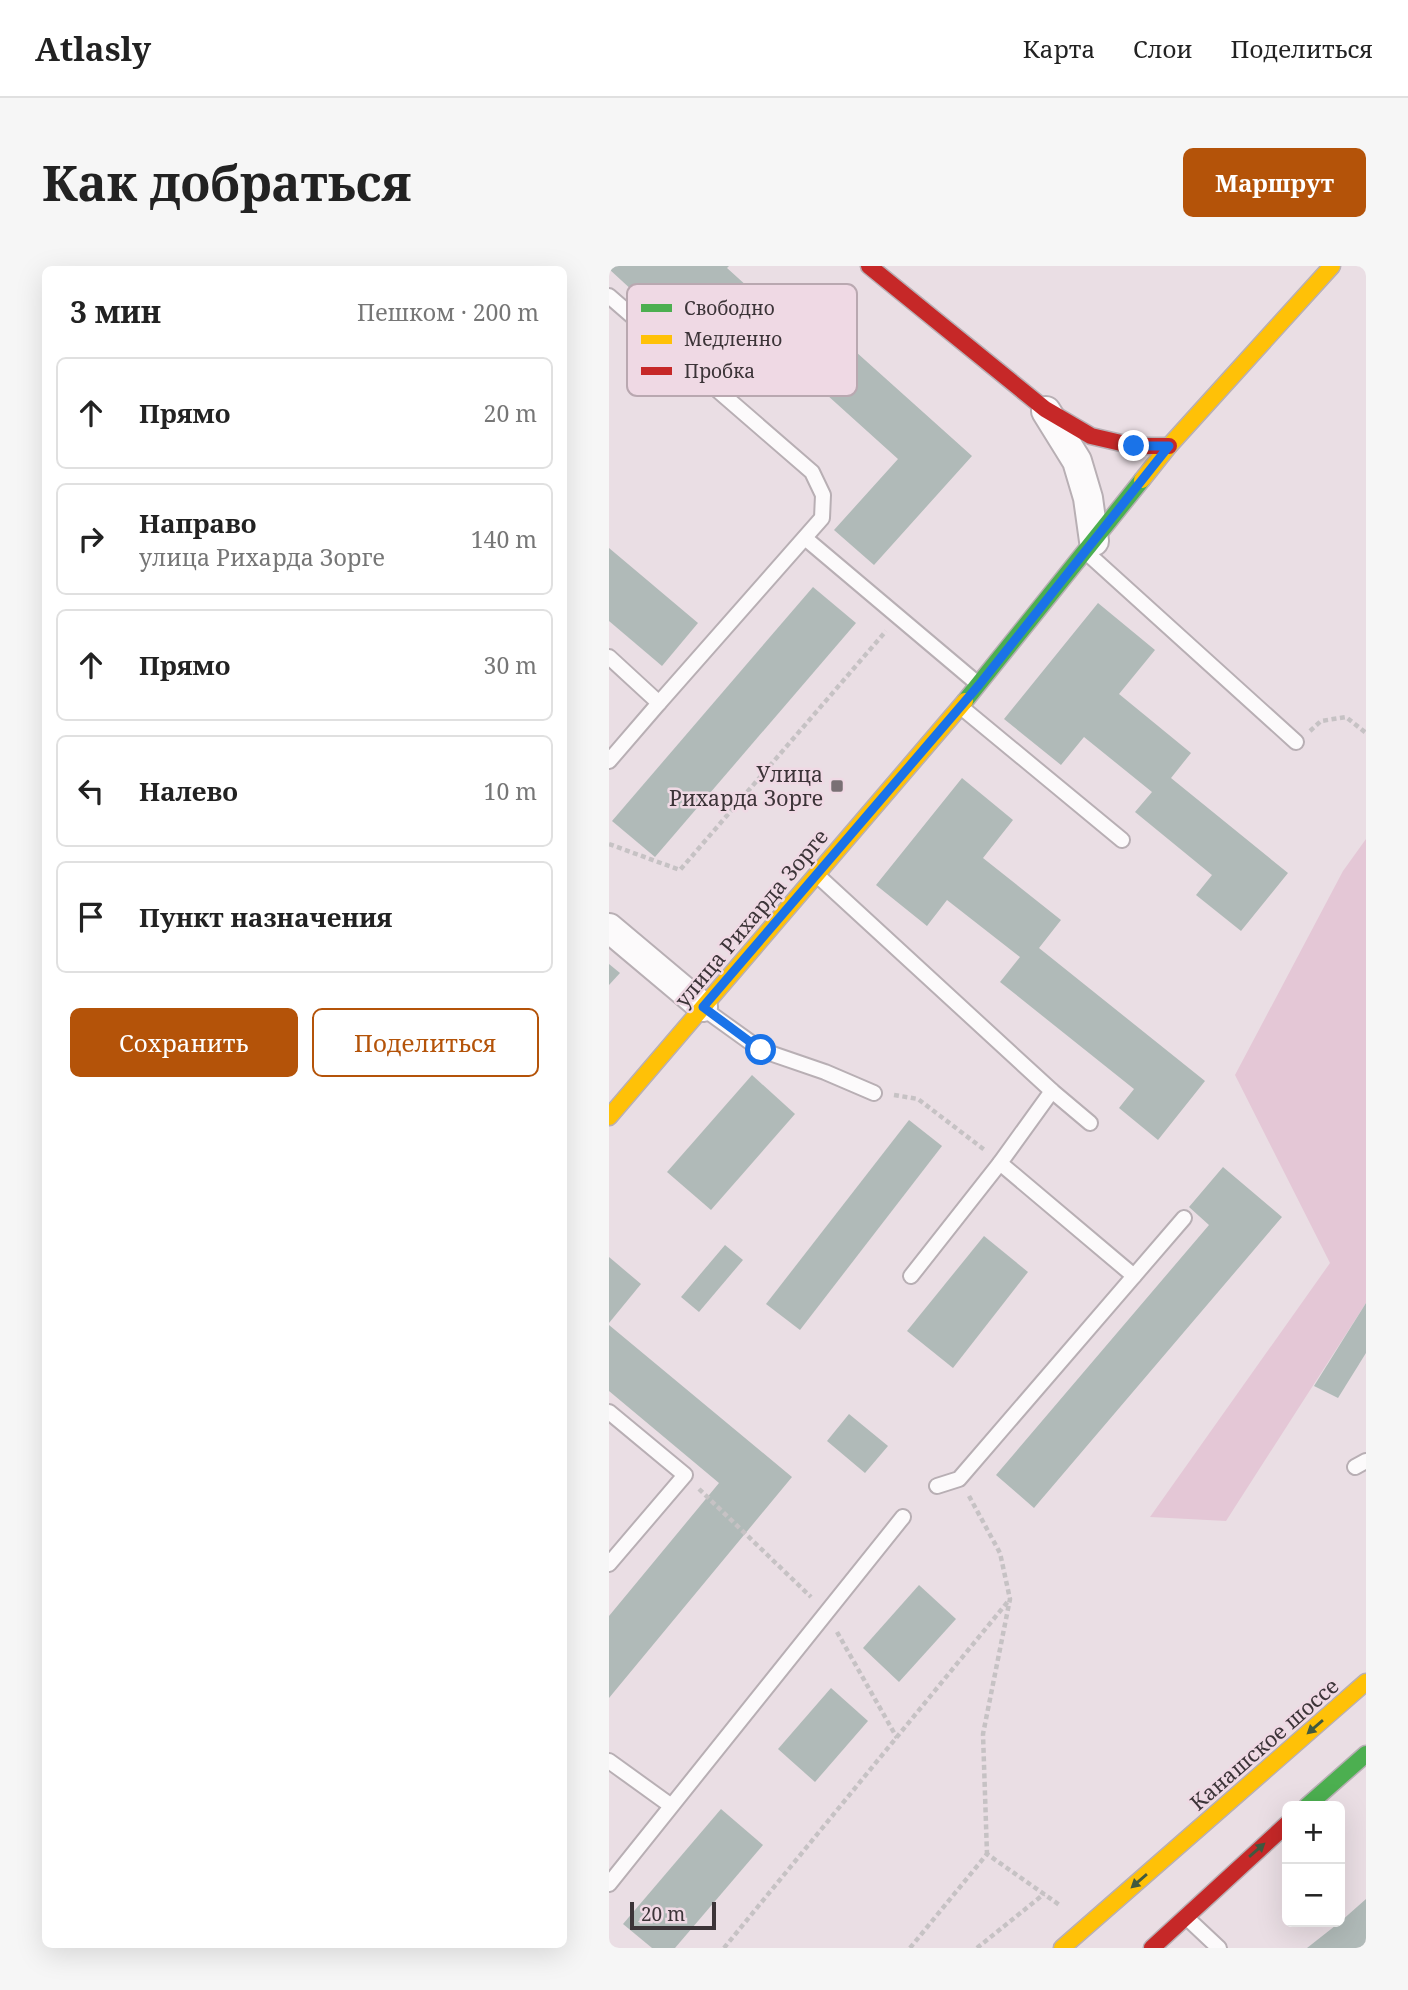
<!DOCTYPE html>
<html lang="ru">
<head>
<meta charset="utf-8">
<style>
	:root { --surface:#fff; --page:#f6f6f6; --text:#222; --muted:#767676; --line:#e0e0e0; --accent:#b45309 }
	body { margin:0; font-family:"Noto Serif",serif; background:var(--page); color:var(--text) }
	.controls { position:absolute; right:21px; bottom:21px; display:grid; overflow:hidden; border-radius:10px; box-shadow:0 7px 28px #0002 }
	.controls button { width:63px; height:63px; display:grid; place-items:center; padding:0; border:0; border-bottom:2px solid var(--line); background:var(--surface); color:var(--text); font:35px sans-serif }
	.scale { position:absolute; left:21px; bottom:18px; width:86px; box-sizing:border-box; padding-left:7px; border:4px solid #3c3438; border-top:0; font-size:19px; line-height:24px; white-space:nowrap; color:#3c3438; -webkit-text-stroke:5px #efd9e4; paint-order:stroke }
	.stop { position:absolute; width:21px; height:21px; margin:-16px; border:5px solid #1a73e8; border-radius:50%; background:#fff }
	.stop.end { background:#1a73e8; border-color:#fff; box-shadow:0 2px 7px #0008 }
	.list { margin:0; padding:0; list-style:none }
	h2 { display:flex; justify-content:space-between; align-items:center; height:91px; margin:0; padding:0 28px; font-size:30px }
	h2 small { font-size:23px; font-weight:400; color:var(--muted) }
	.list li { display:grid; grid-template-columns:46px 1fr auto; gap:21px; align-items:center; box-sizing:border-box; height:112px; margin:0 14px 14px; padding:0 14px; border:2px solid var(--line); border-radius:10px }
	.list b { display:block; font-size:26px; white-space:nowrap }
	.list p { margin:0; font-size:23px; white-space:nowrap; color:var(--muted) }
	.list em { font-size:23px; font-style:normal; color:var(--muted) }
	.actions { display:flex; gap:14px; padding:21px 28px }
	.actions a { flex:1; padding:16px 0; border:2px solid var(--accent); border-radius:10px; text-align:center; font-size:24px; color:var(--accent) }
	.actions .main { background:var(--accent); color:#fff }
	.icon { flex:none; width:38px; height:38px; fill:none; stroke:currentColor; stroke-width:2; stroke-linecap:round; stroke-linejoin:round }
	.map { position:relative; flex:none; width:757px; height:1682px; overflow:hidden; border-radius:10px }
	header { display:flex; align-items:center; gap:42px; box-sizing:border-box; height:98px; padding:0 35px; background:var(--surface); border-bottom:2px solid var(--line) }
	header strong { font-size:33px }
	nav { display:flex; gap:38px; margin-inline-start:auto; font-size:24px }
	.intro { display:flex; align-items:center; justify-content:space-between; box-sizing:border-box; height:168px; padding:0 42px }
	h1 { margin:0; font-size:49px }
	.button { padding:18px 32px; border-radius:10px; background:var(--accent); color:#fff; font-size:24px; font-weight:700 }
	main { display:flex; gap:42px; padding:0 42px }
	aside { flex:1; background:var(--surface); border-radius:10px; box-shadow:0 7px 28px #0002 }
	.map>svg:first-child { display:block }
	.green { fill:#e4c7d6 }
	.building { fill:#b0bab8 }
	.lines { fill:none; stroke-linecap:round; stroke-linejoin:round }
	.lane-casing { stroke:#b8afb4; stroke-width:18 }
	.street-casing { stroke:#b8afb4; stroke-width:32 }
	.fast-casing { stroke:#b8afb4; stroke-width:19 }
	.slow-casing { stroke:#b8afb4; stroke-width:19 }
	.jam-casing { stroke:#b8afb4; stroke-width:19 }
	.path { stroke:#c6c2c4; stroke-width:4.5; stroke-dasharray:5 3.5; stroke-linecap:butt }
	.lane { stroke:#fcfafb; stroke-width:14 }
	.street { stroke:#fcfafb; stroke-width:28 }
	.fast { stroke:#4caf50; stroke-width:16 }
	.slow { stroke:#ffc107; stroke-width:16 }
	.jam { stroke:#c62828; stroke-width:16 }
	.oneway { fill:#41593f }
	.route { stroke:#1a73e8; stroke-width:9 }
	.poi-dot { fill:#797074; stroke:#efd9e4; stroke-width:2.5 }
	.labels { text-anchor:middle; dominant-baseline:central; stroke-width:5; stroke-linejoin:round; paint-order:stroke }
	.poi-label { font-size:21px; fill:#3c3438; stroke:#efd9e4; text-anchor:end }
	.street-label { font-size:21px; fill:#3c3438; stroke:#efd9e4 }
	.key { fill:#efd9e4; stroke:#b9a8b0; stroke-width:2 }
	.key-label { font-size:19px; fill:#3c3438 }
</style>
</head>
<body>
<header>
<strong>Atlasly</strong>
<nav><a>Карта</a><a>Слои</a><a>Поделиться</a></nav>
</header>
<div class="intro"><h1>Как добраться</h1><a class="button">Маршрут</a></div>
<main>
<aside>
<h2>3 мин<small>Пешком · 200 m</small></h2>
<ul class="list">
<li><svg class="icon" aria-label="ahead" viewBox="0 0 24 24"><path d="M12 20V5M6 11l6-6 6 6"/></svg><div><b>Прямо</b></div><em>20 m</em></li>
<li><svg class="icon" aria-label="right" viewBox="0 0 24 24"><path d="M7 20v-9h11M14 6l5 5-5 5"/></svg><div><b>Направо</b><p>улица Рихарда Зорге</p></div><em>140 m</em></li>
<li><svg class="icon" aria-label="ahead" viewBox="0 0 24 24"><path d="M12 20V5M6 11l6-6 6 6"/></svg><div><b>Прямо</b></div><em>30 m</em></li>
<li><svg class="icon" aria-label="left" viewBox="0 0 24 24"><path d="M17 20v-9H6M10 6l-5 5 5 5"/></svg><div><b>Налево</b></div><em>10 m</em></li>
<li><svg class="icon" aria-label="arrive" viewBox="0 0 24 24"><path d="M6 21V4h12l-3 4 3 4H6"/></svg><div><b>Пункт назначения</b></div></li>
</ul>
<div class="actions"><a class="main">Сохранить</a><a>Поделиться</a></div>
</aside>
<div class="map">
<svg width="757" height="1682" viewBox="0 0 757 1682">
	<rect width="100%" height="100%" fill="#eadee4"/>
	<polygon class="green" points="757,573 757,1037 617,1255 541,1251 721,997 626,809 734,605"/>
	<g class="building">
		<polygon points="0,0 120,0 118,2 211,86 227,68 363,190 265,299 225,264 289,193 187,101 171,119 83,39 63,61 0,3"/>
		<polygon points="0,282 89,357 53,400 0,355"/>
		<polygon points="204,321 247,357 46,591 3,555"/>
		<polygon points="489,337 546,384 510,428 582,487 562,512 679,607 632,665 587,629 603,609 526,546 543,526 475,471 452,499 395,453"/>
		<polygon points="353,512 404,554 374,592 452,654 430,682 596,815 549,874 510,842 525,823 391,716 411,691 338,634 318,660 267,619"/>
		<polygon points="0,698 11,707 0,719"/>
		<polygon points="143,809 186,848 102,944 58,906"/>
		<polygon points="300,854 333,880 191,1064 157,1038"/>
		<polygon points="614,901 673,951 425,1242 387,1209 600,959 580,941"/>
		<polygon points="375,970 419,1006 344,1102 298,1065"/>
		<polygon points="116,979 134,994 90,1046 72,1031"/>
		<polygon points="0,991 32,1018 0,1057"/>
		<polygon points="757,1037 757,1087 729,1132 705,1120"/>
		<polygon points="0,1059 183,1211 0,1432 0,1350 110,1217 0,1125"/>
		<polygon points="240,1148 279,1180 256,1207 218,1175"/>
		<polygon points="310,1319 347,1353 290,1416 254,1382"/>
		<polygon points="222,1422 259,1455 206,1516 169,1483"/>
		<polygon points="112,1543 154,1579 66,1682 43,1682 14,1658"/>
		<polygon points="757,1633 757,1682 698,1682 731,1656"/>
	</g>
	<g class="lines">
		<g class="lane-casing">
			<g id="lane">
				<polyline points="0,30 203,206 214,229 213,252 50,437"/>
				<polyline points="196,272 369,418"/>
				<polyline points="477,286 687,476"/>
				<polyline points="0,391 50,437 0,495"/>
				<polyline points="352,441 513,574"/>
				<polyline points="208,609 443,825 481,857"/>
				<polyline points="95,743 152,784 216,806 265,827"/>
				<polyline points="443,825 391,897 525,1010"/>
				<polyline points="302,1010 391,897"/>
				<polyline points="0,1146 76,1209 0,1298"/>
				<polyline points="746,1201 757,1195"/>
				<polyline points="328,1220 350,1213 575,952"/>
				<polyline points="0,1495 61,1539"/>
				<polyline points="0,1618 294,1251"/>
				<polyline points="578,1652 610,1682"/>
			</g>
		</g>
		<g class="street-casing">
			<g id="street">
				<polyline points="437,145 468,195 479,232 485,275"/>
				<polyline points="0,662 94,741"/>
			</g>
		</g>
		<g class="fast-casing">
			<g id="fast">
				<polyline points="356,435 533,214"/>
				<polyline points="698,1540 757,1488"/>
			</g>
		</g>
		<g class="slow-casing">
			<g id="slow">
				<polyline points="533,214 560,180 723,0"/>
				<polyline points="0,851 356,435"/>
				<polyline points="453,1682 757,1416"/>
			</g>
		</g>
		<g class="jam-casing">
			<g id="jam">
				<polyline points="260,0 436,143 482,170 525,180 560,180"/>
				<polyline points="543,1682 678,1558"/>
			</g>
		</g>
		<g class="path">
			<polyline points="701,465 712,455 737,451 757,467"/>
			<polyline points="0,578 71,604 277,365"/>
			<polyline points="285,829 309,833 377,885"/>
			<polyline points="90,1223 202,1331"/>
			<polyline points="360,1230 391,1287 401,1333 374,1468 378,1588"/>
			<polyline points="228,1366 288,1472"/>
			<polyline points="115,1682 401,1333"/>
			<polyline points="301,1682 378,1588 452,1640"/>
			<polyline points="368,1682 435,1628"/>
		</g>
		<use href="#lane" class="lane"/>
		<use href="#street" class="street"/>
		<use href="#fast" class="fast"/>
		<use href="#slow" class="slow"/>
		<use href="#jam" class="jam"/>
	</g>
	<defs><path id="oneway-solid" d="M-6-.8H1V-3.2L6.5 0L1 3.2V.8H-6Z" transform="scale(1.75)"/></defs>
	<g class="oneway">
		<use href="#oneway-solid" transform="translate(706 1461) rotate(139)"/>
		<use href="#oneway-solid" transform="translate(648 1584) rotate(-41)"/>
		<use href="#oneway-solid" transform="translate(530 1615) rotate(139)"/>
	</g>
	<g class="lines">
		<polyline class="route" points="152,784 94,741 370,419 560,180 525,180"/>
	</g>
	<rect class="poi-dot" x="221" y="513" width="14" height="14" rx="3.5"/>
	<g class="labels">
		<g class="poi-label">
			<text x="214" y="508">Улица<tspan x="214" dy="24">Рихарда Зорге</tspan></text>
		</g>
		<g class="street-label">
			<text transform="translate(142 652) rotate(-50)">улица Рихарда Зорге</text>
			<text transform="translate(655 1478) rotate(-41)">Канашское шоссе</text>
		</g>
	</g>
	<rect x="18" y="18" width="230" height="112" rx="10" class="key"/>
	<rect x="32" y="38" width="31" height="8" fill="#4caf50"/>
	<rect x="32" y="69" width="31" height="9" fill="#ffc107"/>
	<rect x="32" y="101" width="31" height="8" fill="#c62828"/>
	<g class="key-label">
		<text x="75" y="49">Свободно</text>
		<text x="75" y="80">Медленно</text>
		<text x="75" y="112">Пробка</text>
	</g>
</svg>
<div class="controls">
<button>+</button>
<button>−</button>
</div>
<div class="scale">20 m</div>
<div class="stop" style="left:152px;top:784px"></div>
<div class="stop end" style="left:525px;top:180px"></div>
</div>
</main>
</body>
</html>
